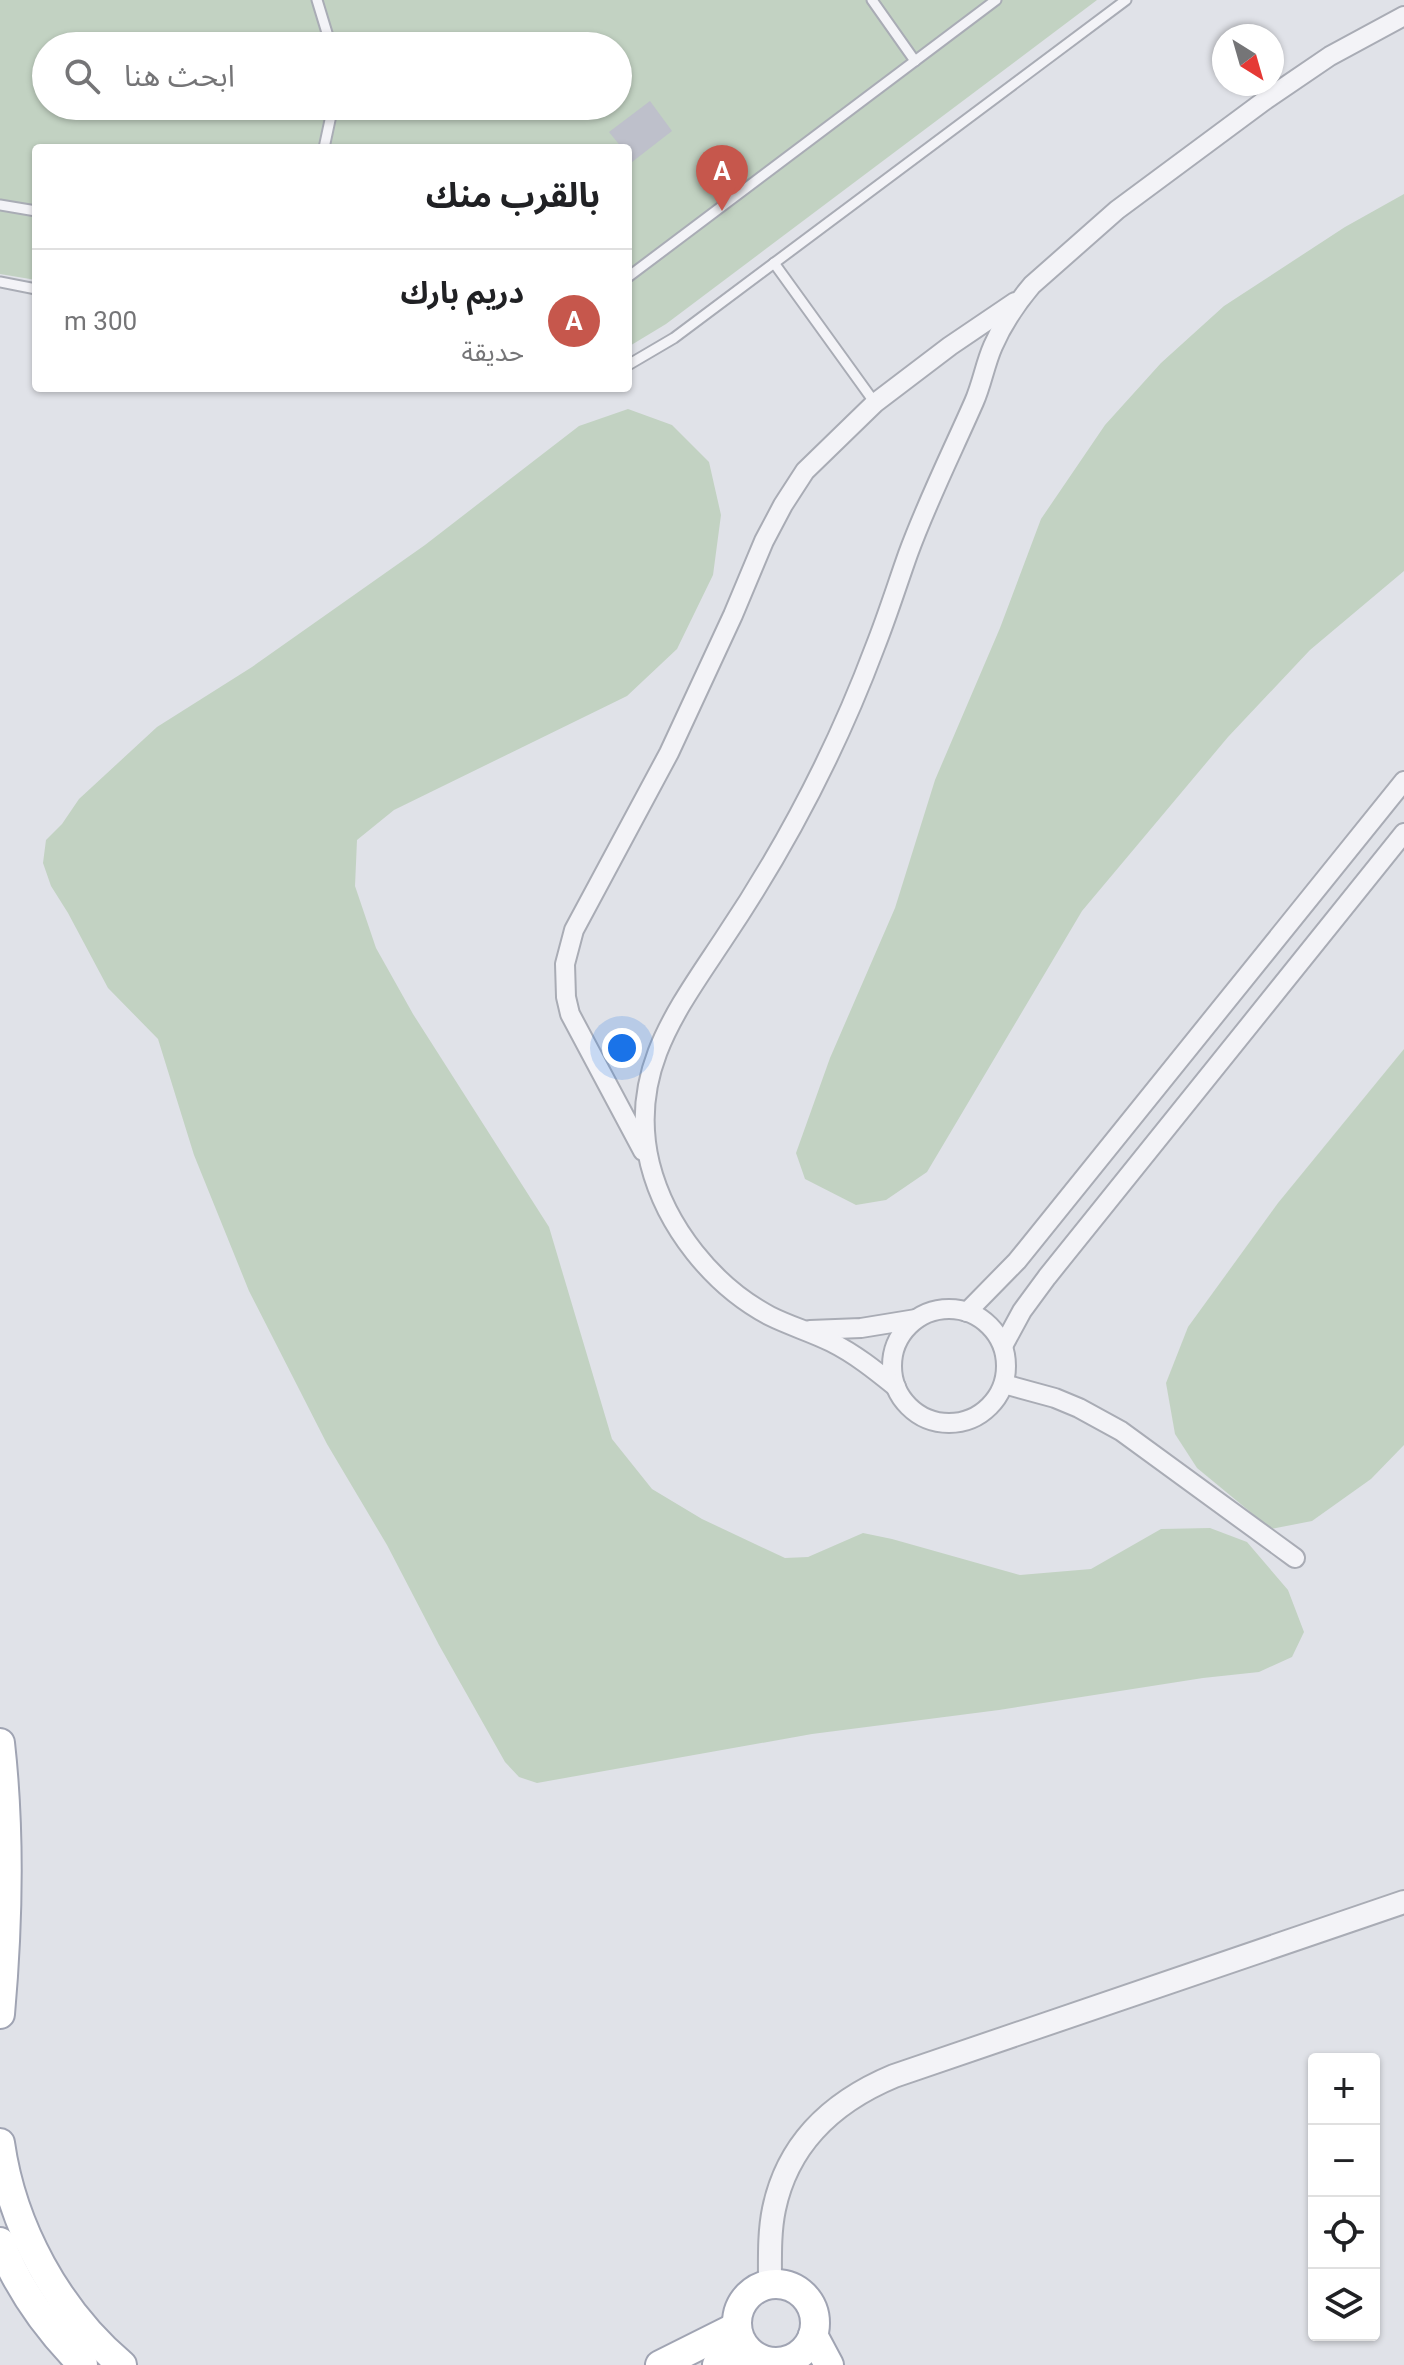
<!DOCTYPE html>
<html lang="ar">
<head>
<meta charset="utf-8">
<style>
	:root { --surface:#fff; --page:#f6f6f6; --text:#202124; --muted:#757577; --line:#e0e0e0; --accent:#c6574c }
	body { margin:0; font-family:Roboto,"Noto Sans Arabic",sans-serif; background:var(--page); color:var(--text); direction:rtl }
	.controls { position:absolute; right:24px; bottom:24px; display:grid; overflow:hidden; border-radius:8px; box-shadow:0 2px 6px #0004 }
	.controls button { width:72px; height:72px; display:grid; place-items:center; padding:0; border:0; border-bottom:2px solid var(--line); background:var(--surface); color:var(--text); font:40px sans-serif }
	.compass { position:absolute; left:1212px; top:24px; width:72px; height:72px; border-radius:50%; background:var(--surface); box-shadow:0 2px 6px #0004; rotate:143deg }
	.you { position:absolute; left:622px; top:1048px; width:28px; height:28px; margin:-20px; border:6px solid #fff; border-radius:50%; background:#1a73e8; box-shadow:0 0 0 12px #1a73e833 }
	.badge { display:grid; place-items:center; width:52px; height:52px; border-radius:50%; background:var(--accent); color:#fff; font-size:26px; font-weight:700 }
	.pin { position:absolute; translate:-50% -66px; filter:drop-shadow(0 2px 4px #0008) }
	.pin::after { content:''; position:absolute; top:42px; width:28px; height:24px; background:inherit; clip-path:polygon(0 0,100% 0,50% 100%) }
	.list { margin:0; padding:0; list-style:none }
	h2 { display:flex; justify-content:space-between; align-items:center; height:104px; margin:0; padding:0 32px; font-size:34px }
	h2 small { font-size:26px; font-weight:400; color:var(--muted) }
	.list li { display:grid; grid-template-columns:52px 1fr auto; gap:24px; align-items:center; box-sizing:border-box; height:144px; padding:0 32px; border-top:2px solid var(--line) }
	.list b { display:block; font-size:30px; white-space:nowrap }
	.list p { margin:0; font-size:26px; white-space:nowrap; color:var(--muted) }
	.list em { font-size:26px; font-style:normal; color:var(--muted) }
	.icon { flex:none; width:44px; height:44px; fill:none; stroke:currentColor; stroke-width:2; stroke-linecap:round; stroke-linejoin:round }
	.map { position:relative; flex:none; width:1404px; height:2365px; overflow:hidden; direction:ltr }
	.search { position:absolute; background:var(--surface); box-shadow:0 2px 6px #0004; left:32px; top:32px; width:600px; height:88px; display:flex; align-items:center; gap:20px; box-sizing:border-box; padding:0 28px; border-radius:44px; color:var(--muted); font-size:30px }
	.panel { position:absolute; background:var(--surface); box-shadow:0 2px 6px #0004; left:32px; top:144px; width:600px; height:248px; border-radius:8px; direction:rtl }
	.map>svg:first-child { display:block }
	.green { fill:#c2d2c2; fill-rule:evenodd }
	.building { fill:#bec0cb }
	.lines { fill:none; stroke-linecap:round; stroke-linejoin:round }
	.service-casing { stroke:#a9acb5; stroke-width:13 }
	.minor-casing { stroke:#a9acb5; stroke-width:22 }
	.tertiary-casing { stroke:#a9acb5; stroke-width:26 }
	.primary-casing { stroke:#a0a4b3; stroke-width:32 }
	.service { stroke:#f3f3f7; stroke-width:9 }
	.minor { stroke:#f3f3f7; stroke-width:18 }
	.tertiary { stroke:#f3f3f7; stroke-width:22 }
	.primary { stroke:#fff; stroke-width:28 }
</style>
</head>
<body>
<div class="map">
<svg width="1404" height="2365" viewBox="0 0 1404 2365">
	<rect width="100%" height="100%" fill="#e0e2e8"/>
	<g class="green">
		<path d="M0,0h1097l-431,324 -38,23v-199h-592v132l-36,-6zM46,46h572v60h-572z"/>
		<polygon points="1404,194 1404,571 1310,650 1228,737 1082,911 927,1172 886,1200 856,1205 805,1179 796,1153 830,1058 895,908 935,780 1000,628 1041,519 1105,425 1161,363 1224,306 1345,227"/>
		<polygon points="628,409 672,425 709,462 721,515 713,575 677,649 627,696 394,810 357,840 355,886 376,948 413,1014 549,1227 612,1439 652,1489 702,1519 785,1558 808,1557 863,1533 892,1539 1020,1575 1091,1569 1161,1529 1210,1528 1247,1542 1288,1590 1304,1632 1292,1657 1259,1672 1203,1678 999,1710 812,1734 537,1783 519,1777 505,1762 439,1645 387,1545 327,1444 249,1291 194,1155 158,1039 108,988 68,913 51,886 43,863 46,840 62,824 79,799 157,727 252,667 425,545 579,426"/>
		<polygon points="1404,1049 1404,1445 1371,1479 1312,1521 1271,1529 1197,1468 1175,1434 1166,1383 1188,1327 1278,1203"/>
	</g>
	<polygon class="building" points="650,101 672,131 632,162 628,156 628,148 622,148 609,132"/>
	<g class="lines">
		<g class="service-casing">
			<g id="service">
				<polyline points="317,0 331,46"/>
				<polyline points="872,0 915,61"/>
				<polyline points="324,148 333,106"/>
				<polyline points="0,205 36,211"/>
				<polyline points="774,263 875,403"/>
				<polyline points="628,277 996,0"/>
				<polyline points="0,282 36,289"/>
				<polyline points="628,365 674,338 1126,0"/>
			</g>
		</g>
		<g class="minor-casing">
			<g id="minor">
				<polyline points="643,1151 570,1014 566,997 565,964 574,930 669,753 733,615 764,541 783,505 805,471 875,403 950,346 1015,302"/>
				<circle cx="949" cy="1366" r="57"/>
				<polyline points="967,1312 1017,1261 1404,781"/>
				<polyline points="810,1330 861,1328 916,1319"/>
				<polyline points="1003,1346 1022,1311 1047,1277 1404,833"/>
				<polyline points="1004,1384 1055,1398 1079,1408 1121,1431 1295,1558"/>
				<path d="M896,1387c-21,-17 -41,-33 -65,-45 -20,-10 -41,-16 -61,-26 -57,-30 -104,-89 -120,-152 -22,-91 26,-153 73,-224 62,-92 113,-189 152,-293 12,-30 22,-62 33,-93 19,-52 44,-102 66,-152 8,-18 11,-38 19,-56 10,-23 23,-42 39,-61l85,-75 147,-109 66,-45 74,-40"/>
			</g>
		</g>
		<g class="tertiary-casing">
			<path id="tertiary" d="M770,2284c0,-25 -1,-51 4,-75 14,-67 60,-108 120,-133l510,-174"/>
		</g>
		<g class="primary-casing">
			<g id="primary">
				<path d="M0,1743c10,89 8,181 0,271"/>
				<path d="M0,2143c12,84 57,167 122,222"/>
				<path d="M0,2242c18,46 48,88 83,123"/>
				<circle cx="776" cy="2323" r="39"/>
				<polyline points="813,2335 829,2365"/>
				<polyline points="660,2365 736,2327"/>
				<polyline points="717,2365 747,2350"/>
			</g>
		</g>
		<use href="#service" class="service"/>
		<use href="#minor" class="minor"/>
		<use href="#tertiary" class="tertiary"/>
		<use href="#primary" class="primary"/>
	</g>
</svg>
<div class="controls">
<button>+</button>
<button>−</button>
<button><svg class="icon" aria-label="locate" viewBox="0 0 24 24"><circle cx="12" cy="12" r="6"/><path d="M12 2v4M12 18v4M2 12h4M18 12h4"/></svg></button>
<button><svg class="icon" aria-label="layers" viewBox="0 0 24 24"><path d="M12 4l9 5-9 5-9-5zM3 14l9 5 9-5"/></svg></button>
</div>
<svg class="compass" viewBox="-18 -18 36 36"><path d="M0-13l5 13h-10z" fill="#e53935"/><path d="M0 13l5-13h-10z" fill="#757577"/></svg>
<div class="you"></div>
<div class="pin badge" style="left:722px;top:211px">A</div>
<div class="search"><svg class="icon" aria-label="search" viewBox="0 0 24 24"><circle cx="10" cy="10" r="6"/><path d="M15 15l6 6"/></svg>ابحث هنا</div>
<section class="panel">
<h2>بالقرب منك<small></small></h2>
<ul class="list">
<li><span class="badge">A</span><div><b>دريم بارك</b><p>حديقة</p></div><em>300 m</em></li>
</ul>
</section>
</div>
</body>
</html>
